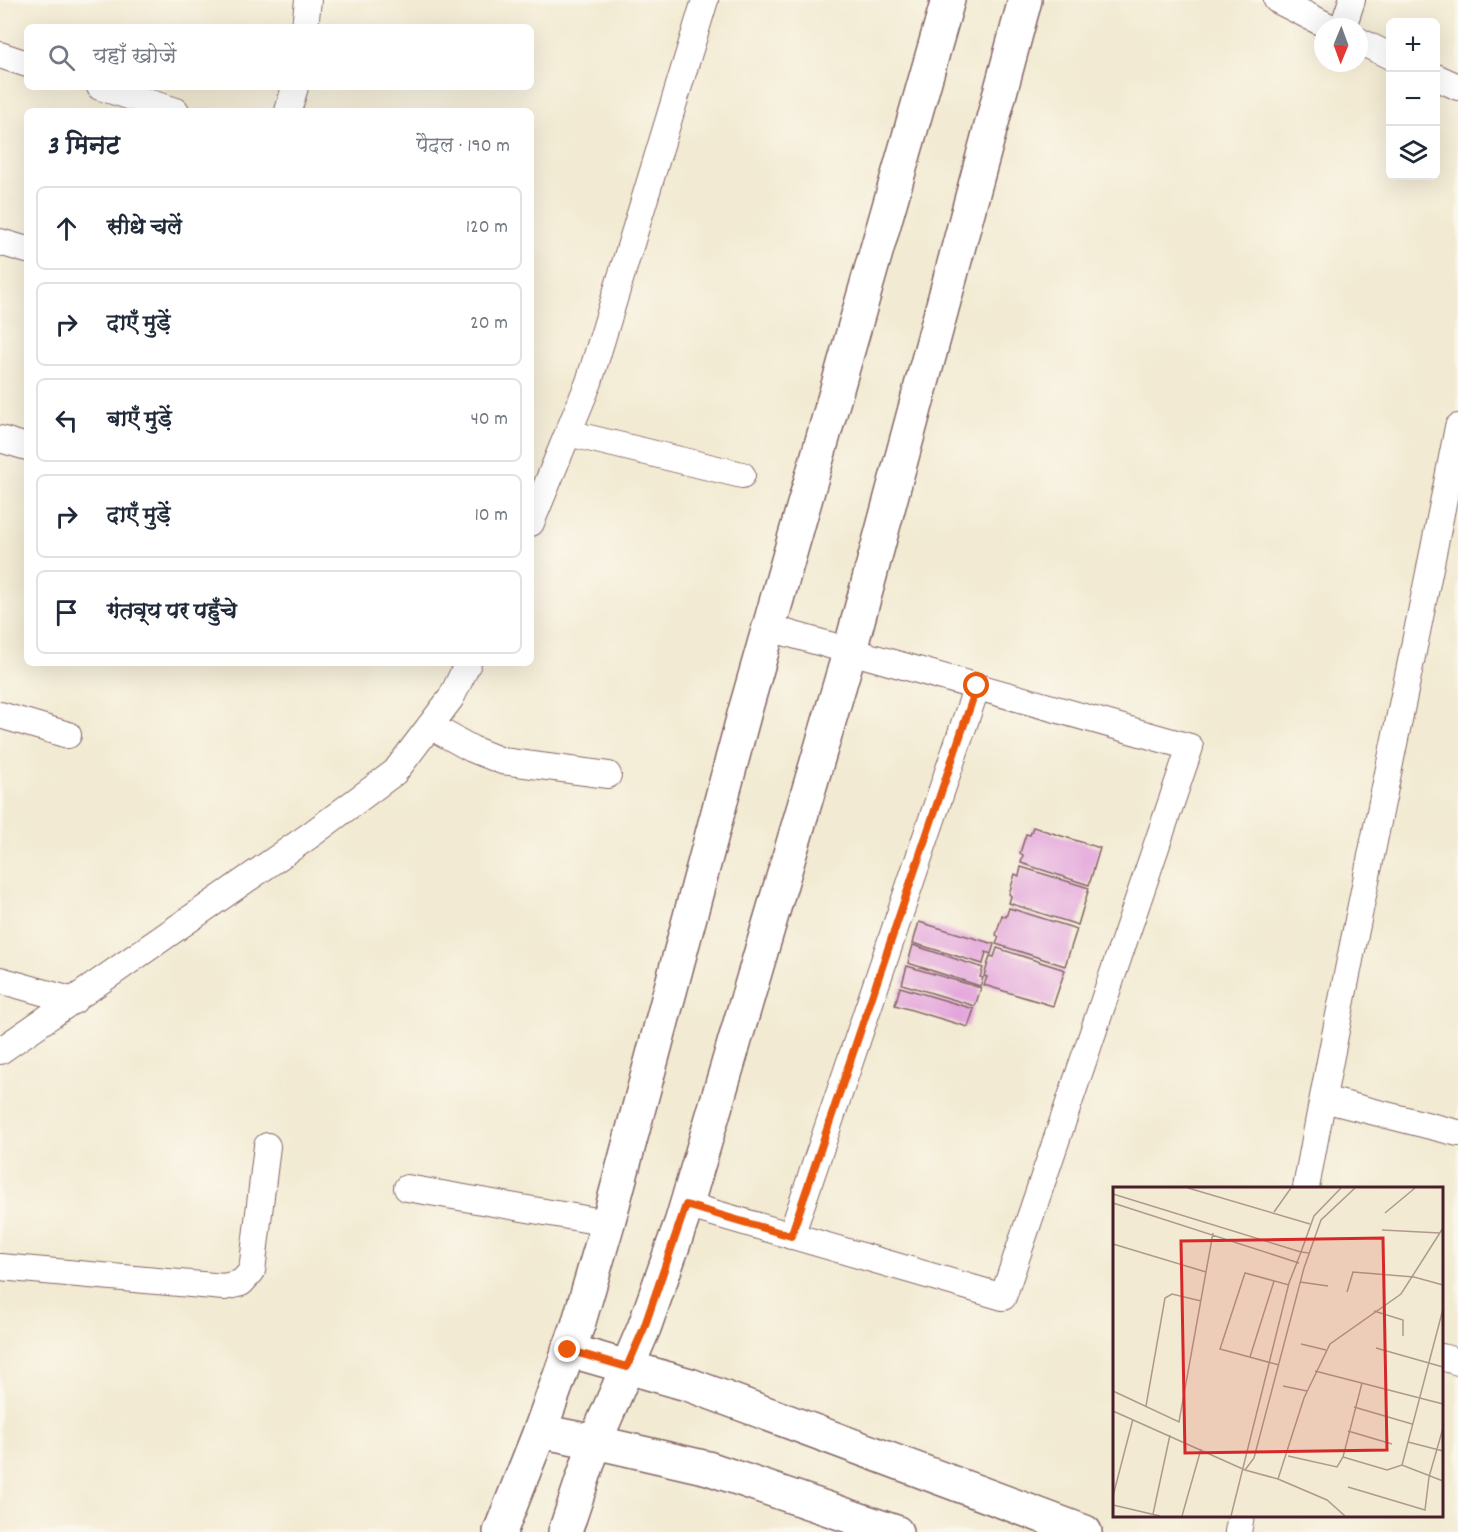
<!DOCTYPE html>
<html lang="hi">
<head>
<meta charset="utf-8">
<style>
	:root { --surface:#fff; --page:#f2f2f3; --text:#1f2937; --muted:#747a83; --line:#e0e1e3 }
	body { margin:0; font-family:Dekko,"Playpen Sans Deva",sans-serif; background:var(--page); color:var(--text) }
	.controls { position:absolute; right:18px; top:18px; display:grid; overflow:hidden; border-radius:9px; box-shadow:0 6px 24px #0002 }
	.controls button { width:54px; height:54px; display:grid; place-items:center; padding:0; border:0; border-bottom:2px solid var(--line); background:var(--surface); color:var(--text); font:30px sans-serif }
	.compass { position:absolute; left:1314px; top:18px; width:54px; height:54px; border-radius:50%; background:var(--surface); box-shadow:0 6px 24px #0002; rotate:181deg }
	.stop { position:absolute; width:18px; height:18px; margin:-14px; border:4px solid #ea580c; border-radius:50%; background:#fff }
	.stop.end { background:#ea580c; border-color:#fff; box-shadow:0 2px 6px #0008 }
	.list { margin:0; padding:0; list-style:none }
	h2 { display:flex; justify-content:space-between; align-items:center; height:78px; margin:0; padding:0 24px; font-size:26px }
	h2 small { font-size:20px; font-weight:400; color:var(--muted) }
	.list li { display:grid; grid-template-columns:39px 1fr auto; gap:18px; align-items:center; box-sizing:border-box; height:84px; margin:0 12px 12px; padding:0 12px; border:2px solid var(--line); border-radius:9px }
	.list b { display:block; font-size:22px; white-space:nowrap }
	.list em { font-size:20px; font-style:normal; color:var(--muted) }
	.icon { flex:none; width:33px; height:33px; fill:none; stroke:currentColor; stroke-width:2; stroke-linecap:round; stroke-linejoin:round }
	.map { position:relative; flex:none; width:1458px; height:1532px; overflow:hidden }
	.search { position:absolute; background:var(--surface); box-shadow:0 6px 24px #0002; left:24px; top:24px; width:510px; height:66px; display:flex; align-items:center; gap:15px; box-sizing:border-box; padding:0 21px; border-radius:9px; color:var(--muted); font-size:22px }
	.panel { position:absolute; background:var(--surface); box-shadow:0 6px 24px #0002; left:24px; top:108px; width:510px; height:558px; border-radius:9px }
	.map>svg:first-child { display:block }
	.building { fill:#e3a4db }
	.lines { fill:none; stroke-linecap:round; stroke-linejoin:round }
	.minor-casing { stroke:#856665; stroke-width:28 }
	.tertiary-casing { stroke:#856665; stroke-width:36 }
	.minor { stroke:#fff; stroke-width:26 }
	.tertiary { stroke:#fff; stroke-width:33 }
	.route { stroke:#ea580c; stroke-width:8 }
	.inset-road { fill:none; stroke:#af998f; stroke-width:1.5 }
	.view { fill:#d62828; fill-opacity:0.15; stroke:#d62828; stroke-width:3 }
	.inset-edge { fill:none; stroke:#4a1f2b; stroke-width:3 }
</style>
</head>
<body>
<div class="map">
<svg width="1458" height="1532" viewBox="0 0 1458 1532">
	<rect width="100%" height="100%" fill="#fbf7ec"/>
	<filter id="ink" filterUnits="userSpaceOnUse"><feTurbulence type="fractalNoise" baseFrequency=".0167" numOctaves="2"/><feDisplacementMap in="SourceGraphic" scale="12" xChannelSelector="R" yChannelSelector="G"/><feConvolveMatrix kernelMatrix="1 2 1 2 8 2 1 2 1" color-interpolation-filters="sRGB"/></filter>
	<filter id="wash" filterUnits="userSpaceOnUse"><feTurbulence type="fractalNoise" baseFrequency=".008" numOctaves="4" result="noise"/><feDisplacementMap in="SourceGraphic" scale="24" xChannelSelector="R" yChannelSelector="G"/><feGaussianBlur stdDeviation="1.35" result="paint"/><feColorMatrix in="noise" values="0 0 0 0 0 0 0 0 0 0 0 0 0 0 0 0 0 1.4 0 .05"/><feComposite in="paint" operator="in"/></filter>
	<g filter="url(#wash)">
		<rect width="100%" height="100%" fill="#f2ead2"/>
		<g id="blocks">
			<g class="building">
				<polygon points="1033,827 1100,848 1089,885 1021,863 1023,855 1020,853 1026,834 1030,835"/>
				<polygon points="1021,867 1089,888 1078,925 1009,903 1011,896 1009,894 1015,874 1019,876"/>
				<polygon points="1009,908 1077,929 1065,966 996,944 999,937 996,935 1002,915 1006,917"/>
				<polygon points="919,922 994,944 991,954 986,952 983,964 913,943"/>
				<polygon points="913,945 983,968 980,977 983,978 980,986 908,963"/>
				<polygon points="997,948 1065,970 1053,1006 984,985 987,977 984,976 990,956 994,957"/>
				<polygon points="907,966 981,988 975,1006 902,984"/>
				<polygon points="900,987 974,1009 968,1027 895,1005"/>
			</g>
		</g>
	</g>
	<g filter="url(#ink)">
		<use href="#blocks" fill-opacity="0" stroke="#856665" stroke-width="1.5"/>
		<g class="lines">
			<g class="minor-casing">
				<g id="minor">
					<polyline points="1277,0 1330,27"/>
					<polyline points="305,27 308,0"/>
					<polyline points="1343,27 1352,0"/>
					<polyline points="1359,41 1390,56"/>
					<polyline points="0,55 27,64"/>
					<polyline points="1436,77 1458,87"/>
					<polyline points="100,87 176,111"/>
					<polyline points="288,111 295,87"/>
					<polyline points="0,242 27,250"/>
					<polyline points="568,433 742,475"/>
					<polyline points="0,439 27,447"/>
					<polyline points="531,523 589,382 705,0"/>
					<polyline points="0,715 68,735"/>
					<polyline points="430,726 472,749 502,761 608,775"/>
					<polyline points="0,980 74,1001"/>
					<polyline points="0,1051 309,836 395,772 451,698 468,663"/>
					<polyline points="1323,1099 1458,1133"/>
					<polyline points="407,1188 608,1223"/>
					<path d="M1306,1188c46,-254 103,-507 152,-761"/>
					<polyline points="686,1205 1003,1297 1190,747 769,628"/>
					<polyline points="791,1236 977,686"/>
					<polyline points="0,1267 224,1287 241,1283 252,1271 267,1146"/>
					<polyline points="1442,1357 1458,1362"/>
					<polyline points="1238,1532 1241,1516"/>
				</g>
			</g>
			<g class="tertiary-casing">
				<g id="tertiary">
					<polyline points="568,1350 690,1385 1085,1532"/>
					<polyline points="540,1431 595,1442 644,1328 682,1220 850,650 1025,0"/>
					<polyline points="500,1532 540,1431 578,1325 608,1223 745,711 948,0"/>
					<polyline points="565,1532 595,1442 708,1468 896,1532"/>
				</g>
			</g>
			<use href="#minor" class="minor"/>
			<use href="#tertiary" class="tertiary"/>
		</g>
	</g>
	<g class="lines" filter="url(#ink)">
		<polyline class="route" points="568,1350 627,1367 644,1328 686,1205 791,1236 977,686"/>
	</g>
	<g transform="translate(1113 1187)">
		<rect width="330" height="330" fill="#f2ead2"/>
		<path class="inset-road" d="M75,1l122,36M0,7l188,58 13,-36 27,-28M0,16l186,60M161,25l17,-24M272,26l30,-25M269,43l58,3M0,57l93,28M187,95l28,4M234,105l6,-20 61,5 29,8M261,124l29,9v16M188,157l25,6M263,161l67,19M137,170l24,-76M166,178l-59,-16 25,-76 44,12M202,184l128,33M170,199l24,5M0,204l66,31 34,-189M33,219l19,-108 7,-4 29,7M241,220l58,17M0,224l132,59 33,9M235,244l44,13M295,255l35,9M175,269l49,11 6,-10 19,-74M230,270l44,13 15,-5 41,16M289,278l41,-156M132,283l9,-12 50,-190 17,-48 34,-32M235,300l77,23 4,-33 14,-49M0,309l20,-77M0,318l47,11M40,327l17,-79M69,329l19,-67M118,329l58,-233 12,-31 8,1M232,329l-18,-16 -49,-21 26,-81 26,-54 71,-50 42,-66"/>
		<path class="view" d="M270,51l4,212 -202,3 -4,-212z"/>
		<rect width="330" height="330" class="inset-edge"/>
	</g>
</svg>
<div class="controls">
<button>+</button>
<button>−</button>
<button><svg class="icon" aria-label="layers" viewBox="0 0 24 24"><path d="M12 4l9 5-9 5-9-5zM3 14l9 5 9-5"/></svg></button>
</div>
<svg class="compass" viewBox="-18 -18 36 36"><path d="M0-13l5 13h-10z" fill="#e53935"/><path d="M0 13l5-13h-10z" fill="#747a83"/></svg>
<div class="stop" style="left:977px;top:686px"></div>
<div class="stop end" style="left:568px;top:1350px"></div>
<div class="search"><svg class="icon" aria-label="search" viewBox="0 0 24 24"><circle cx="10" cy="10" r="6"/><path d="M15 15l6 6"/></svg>यहाँ खोजें</div>
<section class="panel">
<h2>3 मिनट<small>पैदल · 190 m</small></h2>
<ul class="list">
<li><svg class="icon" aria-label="ahead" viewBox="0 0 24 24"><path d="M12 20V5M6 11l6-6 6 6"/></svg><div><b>सीधे चलें</b></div><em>120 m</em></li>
<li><svg class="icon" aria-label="right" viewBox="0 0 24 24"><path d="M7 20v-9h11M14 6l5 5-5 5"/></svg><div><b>दाएँ मुड़ें</b></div><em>20 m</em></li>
<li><svg class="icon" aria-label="left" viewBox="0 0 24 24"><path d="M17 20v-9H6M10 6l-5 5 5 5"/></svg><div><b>बाएँ मुड़ें</b></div><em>40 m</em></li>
<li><svg class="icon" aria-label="right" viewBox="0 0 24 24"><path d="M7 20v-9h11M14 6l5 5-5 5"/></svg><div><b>दाएँ मुड़ें</b></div><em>10 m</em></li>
<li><svg class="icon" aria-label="arrive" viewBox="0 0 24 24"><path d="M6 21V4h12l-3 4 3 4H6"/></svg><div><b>गंतव्य पर पहुँचे</b></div></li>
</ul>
</section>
</div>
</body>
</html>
